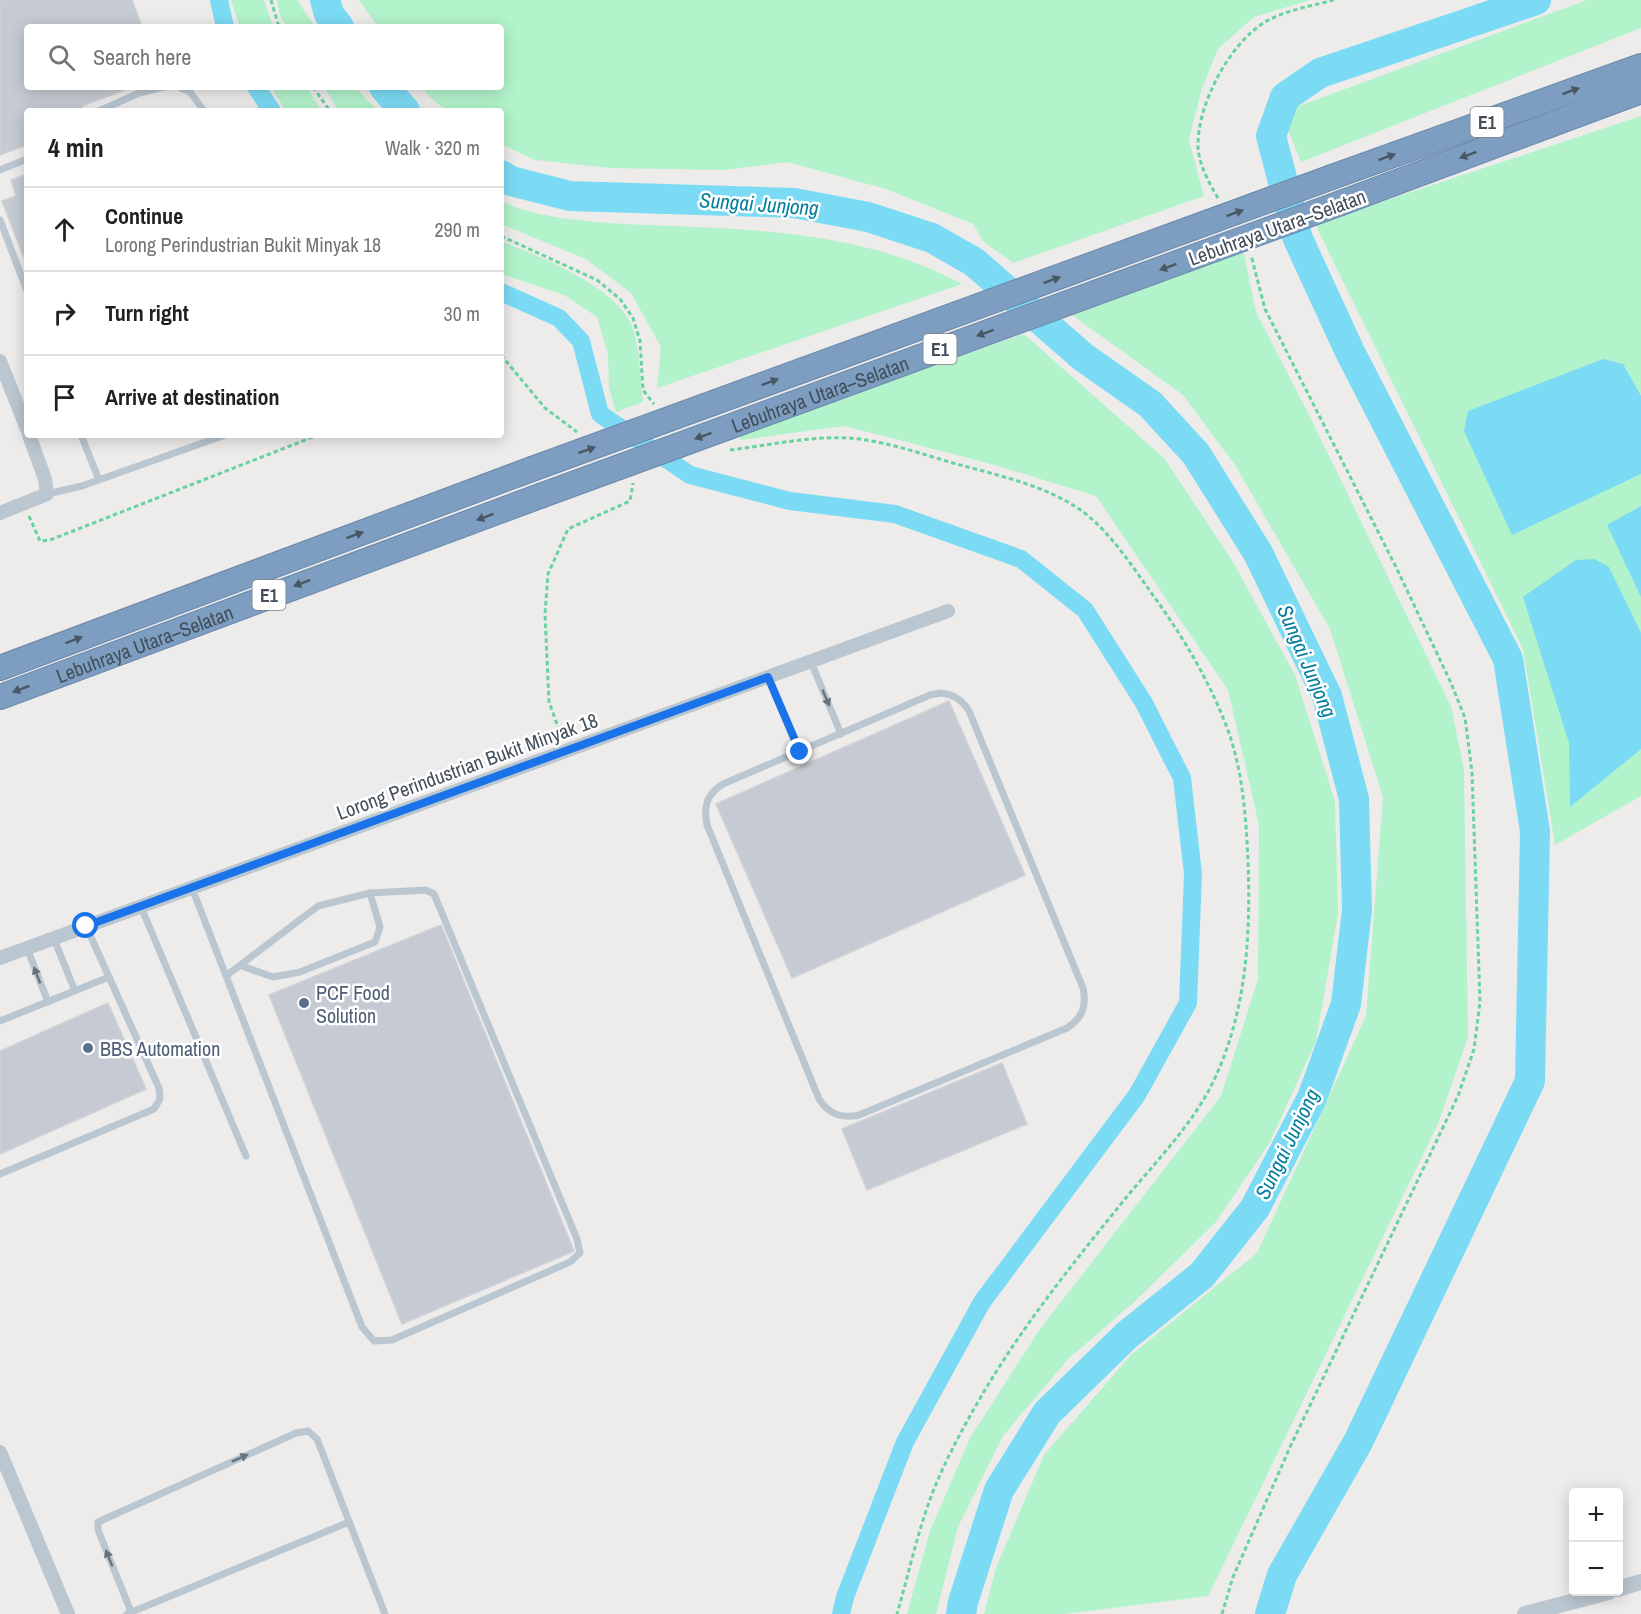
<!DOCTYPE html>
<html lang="en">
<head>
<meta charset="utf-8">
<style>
	:root { --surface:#fff; --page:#f6f6f6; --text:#202124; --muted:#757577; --line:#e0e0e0 }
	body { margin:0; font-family:"Archivo Narrow",sans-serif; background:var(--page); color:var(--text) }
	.controls { position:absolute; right:18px; bottom:18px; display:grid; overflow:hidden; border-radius:6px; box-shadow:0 3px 15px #0003 }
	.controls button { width:54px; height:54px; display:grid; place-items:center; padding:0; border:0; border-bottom:2px solid var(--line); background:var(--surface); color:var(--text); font:30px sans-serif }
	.stop { position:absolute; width:18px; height:18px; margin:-14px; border:4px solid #1a73e8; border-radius:50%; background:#fff }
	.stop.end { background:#1a73e8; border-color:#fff; box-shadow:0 2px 6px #0008 }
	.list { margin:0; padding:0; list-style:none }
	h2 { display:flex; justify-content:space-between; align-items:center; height:78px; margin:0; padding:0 24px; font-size:26px }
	h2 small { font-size:20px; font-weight:400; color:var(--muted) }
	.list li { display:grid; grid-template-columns:39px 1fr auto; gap:18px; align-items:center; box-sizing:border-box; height:84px; padding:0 24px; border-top:2px solid var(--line) }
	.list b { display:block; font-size:22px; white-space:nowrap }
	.list p { margin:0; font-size:20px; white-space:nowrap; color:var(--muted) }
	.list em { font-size:20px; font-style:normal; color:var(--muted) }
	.icon { flex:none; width:33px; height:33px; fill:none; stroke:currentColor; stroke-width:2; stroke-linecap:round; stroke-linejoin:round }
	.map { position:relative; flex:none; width:1641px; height:1614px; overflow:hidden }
	.search { position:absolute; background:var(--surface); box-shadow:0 3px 15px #0003; left:24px; top:24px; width:480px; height:66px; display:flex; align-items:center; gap:15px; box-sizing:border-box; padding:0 21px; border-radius:6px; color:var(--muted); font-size:22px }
	.panel { position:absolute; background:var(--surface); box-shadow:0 3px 15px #0003; left:24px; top:108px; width:480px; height:330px; border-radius:6px }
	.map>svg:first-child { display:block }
	.green { fill:#b2f3cb }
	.water { fill:#7bdbf4 }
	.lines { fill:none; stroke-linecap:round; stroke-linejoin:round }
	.canal { stroke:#7bdbf4; stroke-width:18 }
	.river { stroke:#7bdbf4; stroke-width:30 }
	.building { fill:#c6cad2; stroke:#ced1d8; stroke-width:1.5 }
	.motorway-casing { stroke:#6889ac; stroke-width:26 }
	.path { stroke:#67d39e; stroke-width:3; stroke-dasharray:4.5 3; stroke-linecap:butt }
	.service { stroke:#bac6d0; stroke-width:7 }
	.minor { stroke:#bac6d0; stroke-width:14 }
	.tertiary { stroke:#bac6d0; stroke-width:16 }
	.motorway { stroke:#7d9ec0; stroke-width:24 }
	.motorway-bridge-casing { stroke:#6889ac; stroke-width:26; stroke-linecap:butt }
	.motorway-bridge { stroke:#7d9ec0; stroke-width:24 }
	.oneway { fill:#485764 }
	.oneway2 { fill:#66737d }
	.route { stroke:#1a73e8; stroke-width:8 }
	.service-dot { fill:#5c6f8a; stroke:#fff; stroke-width:2 }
	.labels { text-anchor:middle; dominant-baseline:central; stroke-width:5; stroke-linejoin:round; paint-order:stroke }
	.shield { fill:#fff; stroke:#7b848c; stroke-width:1.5 }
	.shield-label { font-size:18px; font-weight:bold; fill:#424f5a }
	.street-label { font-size:20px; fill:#424f5a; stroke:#fff }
	.service-label { font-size:20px; fill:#4e5e75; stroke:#fff; text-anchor:start }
	.water-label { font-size:21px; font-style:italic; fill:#027f9f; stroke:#fff }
</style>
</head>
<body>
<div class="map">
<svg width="1641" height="1614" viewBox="0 0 1641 1614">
	<rect width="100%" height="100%" fill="#eeebeb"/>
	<g class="green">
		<polygon points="231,0 264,0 273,27 240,27"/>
		<polygon points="277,0 297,0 315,27 287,27 280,16"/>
		<path d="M359,0h951l-56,17 -36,32 -16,39 -13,52 15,56 -191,67 -29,-21 -11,-18 -87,-35 -99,-27 -64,8 -113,-2 -75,-8 -34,-16v-33c-40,0 -53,10 -79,-24h79v-60h-123z"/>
		<polygon points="1587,0 1641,0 1641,28 1301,162 1286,125 1296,107"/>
		<polygon points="271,87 307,87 321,111 286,111"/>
		<polygon points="324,87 355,87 378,111 339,111"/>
		<polygon points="1641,116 1641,796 1555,845 1523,649 1315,224"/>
		<path d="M501,201c43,22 125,23 174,25 101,4 197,10 287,58l-305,104 4,-41 -30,-54 -45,-34 -85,-35z"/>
		<path d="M501,241c38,15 118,46 132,88 7,21 7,50 10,73l-27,10 -7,-24 -1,-33 -11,-38 -33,-22 -63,-21z"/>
		<polygon points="1243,250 1256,312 1310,417 1451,706 1464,770 1468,1037 1438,1124 1208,1596 1064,1614 984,1614 996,1568 1044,1455 1131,1355 1257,1253 1366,1016 1383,797 1330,629 1235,465 1183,395 1072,315"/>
		<polygon points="1024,334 1164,458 1233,562 1295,675 1335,801 1338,914 1316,1041 1270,1142 1216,1222 1133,1303 1068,1359 1003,1436 958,1527 936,1614 907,1614 930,1531 970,1438 1040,1329 1221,1096 1258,979 1259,825 1228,690 1096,496 991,464 845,426 740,440 738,434"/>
	</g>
	<g class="water">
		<polygon points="1603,359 1623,364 1641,396 1641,474 1512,535 1464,431 1468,411"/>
		<polygon points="1641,506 1641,597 1607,525"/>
		<polygon points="1594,559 1609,567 1641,633 1641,749 1570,807 1569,743 1523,597 1576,560"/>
	</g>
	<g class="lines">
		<g class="canal">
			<polyline points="219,0 225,27"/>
			<polyline points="256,87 272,111"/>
			<polyline points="501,292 559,318 581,341 600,414 690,475 790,501 895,514 1021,559 1085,610 1144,703 1182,778 1193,874 1188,1003 1137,1095 982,1302 905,1442 845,1597 841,1614"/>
		</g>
		<g class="river">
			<polyline points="325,0 329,14 339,27"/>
			<polyline points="384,87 405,111"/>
			<polyline points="501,175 511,181 570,196 794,203 868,217 932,238 974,262 1083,357 1150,404 1196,454 1258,553 1327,696 1354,799 1357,910 1346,1004 1312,1098 1255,1208 1202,1275 1127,1335 1047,1413 999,1490 963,1602 961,1614"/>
			<polyline points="1270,1614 1282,1575 1358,1442 1530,1081 1535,831 1508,659 1350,352 1298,239 1271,136 1285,97 1320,73 1536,0"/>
		</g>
	</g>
	<g class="building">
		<polygon points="0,0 132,0 142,27 27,27 27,87 130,88 82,106 83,111 27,111 27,145 0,155"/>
		<polygon points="27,174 27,263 26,263 2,201 16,196 11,180"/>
		<polygon points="949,701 1025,875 792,978 716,804"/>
		<polygon points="441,925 574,1251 402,1324 269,995"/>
		<polygon points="108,1003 146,1089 0,1154 0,1051"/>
		<polygon points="1002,1063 1027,1124 867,1190 842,1129"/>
	</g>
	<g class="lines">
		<g class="motorway-casing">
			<g id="motorway">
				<polyline points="1332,177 1641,66"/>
				<polyline points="1341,203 1641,91"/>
				<polyline points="0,668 532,469"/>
				<path id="s1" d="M0,697l540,-201"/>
			</g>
		</g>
		<g class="path">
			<polyline points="271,0 279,27"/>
			<polyline points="313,87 330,111"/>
			<path d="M1218,198c-9,-15 -19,-33 -20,-51 -1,-42 31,-103 67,-125 21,-12 46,-16 69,-22"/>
			<polyline points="501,236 597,280 620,299 633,318 640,341 643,390 654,404"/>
			<polyline points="501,355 545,408 577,432"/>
			<path d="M730,450c42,-5 87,-16 129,-11 32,4 63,15 94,24 43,12 93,22 129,48 28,21 48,52 68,80 32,44 60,90 79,142 14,41 17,84 19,128 3,78 -2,158 -39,229 -21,39 -56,75 -84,109 -51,63 -102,126 -143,196 -18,31 -35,62 -48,94 -16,40 -25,84 -37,125"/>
			<polyline points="29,516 40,541 50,540 318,435"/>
			<polyline points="562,738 549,702 545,614 548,574 568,529 630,501 633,483"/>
			<polyline points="1222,1614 1233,1577 1291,1445 1458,1096 1474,1049 1480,1002 1472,772 1465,718 1451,683 1396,567 1265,309 1251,255"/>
		</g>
		<g class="service">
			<polyline points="179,87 190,92 204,111"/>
			<polyline points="99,111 139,93 164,87"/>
			<polyline points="0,170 27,159"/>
			<polyline points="0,220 27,291"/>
			<polyline points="81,435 99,480"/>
			<polyline points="47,494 82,486 225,435"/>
			<polyline points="811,662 841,734"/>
			<polyline points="768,677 800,751"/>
			<path d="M941,693c14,2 21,7 28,18l114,277c4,19 -1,30 -16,40l-208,87c-18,4 -30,-1 -40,-16l-112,-274c-4,-19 0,-31 16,-41l207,-89z"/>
			<polyline points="192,888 362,1327 374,1341 392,1340 570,1262 580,1253 577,1239 434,894 426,890 370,893 318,906 226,976"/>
			<polyline points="141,907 246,1156"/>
			<polyline points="86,926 109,977"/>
			<polyline points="54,939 75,991"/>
			<polyline points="27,948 48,1002"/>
			<polyline points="242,966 273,977 300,972 375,942 380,927 370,893"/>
			<polyline points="0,1021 109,977 159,1088 160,1099 154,1109 0,1174"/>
			<polyline points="127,1614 349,1522"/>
			<polyline points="132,1614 98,1530 98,1522 296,1433 308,1431 317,1439 385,1614"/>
		</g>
		<g class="minor">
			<polyline points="0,361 27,429"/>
			<polyline points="0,513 47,494 45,479 29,435"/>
			<polyline points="0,958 948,611"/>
			<polyline points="0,1452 68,1614"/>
		</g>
		<g class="tertiary">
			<polyline points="1618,1589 1641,1582"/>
			<polyline points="1525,1614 1609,1592"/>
		</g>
		<use href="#motorway" class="motorway"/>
		<g class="motorway-bridge-casing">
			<g id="motorway-bridge">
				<polyline points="532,469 1332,177"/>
				<path id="s2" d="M540,496l801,-293"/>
			</g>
		</g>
		<use href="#motorway-bridge" class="motorway-bridge"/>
	</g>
	<defs><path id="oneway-solid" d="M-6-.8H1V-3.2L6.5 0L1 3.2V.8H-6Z" transform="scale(1.5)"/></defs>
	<g class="oneway">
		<use href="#oneway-solid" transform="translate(1571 91) rotate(-20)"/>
		<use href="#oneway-solid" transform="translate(1468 155) rotate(160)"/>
		<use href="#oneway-solid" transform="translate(1387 157) rotate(-20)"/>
		<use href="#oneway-solid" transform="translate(1235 213) rotate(-20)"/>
		<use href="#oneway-solid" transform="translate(1168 267) rotate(160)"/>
		<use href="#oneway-solid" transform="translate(1052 280) rotate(-20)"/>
		<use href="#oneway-solid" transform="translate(985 333) rotate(160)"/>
		<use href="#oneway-solid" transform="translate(770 382) rotate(-21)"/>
		<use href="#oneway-solid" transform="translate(703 436) rotate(160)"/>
		<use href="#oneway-solid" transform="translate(587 450) rotate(-19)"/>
		<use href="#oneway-solid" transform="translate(485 517) rotate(159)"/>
		<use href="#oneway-solid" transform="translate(355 535) rotate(-20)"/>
		<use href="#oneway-solid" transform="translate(302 583) rotate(159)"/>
		<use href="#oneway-solid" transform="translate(74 640) rotate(-21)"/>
		<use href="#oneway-solid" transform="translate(21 689) rotate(159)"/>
	</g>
	<g class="oneway2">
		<use href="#oneway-solid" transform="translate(826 698) rotate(67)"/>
		<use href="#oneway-solid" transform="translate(37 975) rotate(-111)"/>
		<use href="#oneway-solid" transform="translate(240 1458) rotate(-24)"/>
		<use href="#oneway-solid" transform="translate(109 1558) rotate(-112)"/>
	</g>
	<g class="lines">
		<polyline class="route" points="86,926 768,677 800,752"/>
	</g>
	<g class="service-dot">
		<circle cx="304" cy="1003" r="6"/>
		<circle cx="88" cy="1048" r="6"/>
	</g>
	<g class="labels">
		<g class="shield">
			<rect x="1470.5" y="107" width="33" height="30" rx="4.5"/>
			<rect x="923.5" y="334" width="33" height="30" rx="4.5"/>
			<rect x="252.5" y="580" width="33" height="30" rx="4.5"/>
		</g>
		<g class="shield-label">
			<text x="1487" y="122">E1</text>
			<text x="940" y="349">E1</text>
			<text x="269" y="595">E1</text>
		</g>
		<g class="street-label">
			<text transform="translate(1277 227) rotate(-20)">Lebuhraya Utara–Selatan</text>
			<text stroke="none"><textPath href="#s2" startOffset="298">Lebuhraya Utara–Selatan</textPath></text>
			<text stroke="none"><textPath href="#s1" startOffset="154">Lebuhraya Utara–Selatan</textPath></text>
			<text transform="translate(467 766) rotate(-20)">Lorong Perindustrian Bukit Minyak 18</text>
		</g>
		<g class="service-label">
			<text x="316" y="992">PCF Food<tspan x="316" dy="23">Solution</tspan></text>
			<text x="100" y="1048">BBS Automation</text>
		</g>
		<g class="water-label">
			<text transform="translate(759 204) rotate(4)">Sungai Junjong</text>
			<text transform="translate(1307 661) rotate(67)">Sungai Junjong</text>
			<text transform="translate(1287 1144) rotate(-64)">Sungai Junjong</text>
		</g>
	</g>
</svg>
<div class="controls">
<button>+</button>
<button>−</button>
</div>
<div class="stop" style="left:86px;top:926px"></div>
<div class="stop end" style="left:800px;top:752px"></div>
<div class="search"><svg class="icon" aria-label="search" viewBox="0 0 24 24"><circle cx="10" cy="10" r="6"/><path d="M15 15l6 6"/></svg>Search here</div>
<section class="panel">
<h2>4 min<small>Walk · 320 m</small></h2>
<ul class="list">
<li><svg class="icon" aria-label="ahead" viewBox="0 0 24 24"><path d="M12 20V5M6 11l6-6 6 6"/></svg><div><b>Continue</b><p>Lorong Perindustrian Bukit Minyak 18</p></div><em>290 m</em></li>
<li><svg class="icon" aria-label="right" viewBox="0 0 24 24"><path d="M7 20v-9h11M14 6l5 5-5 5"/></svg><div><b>Turn right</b></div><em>30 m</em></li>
<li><svg class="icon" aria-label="arrive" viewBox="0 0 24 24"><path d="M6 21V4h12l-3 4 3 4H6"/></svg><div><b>Arrive at destination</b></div></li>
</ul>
</section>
</div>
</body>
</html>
